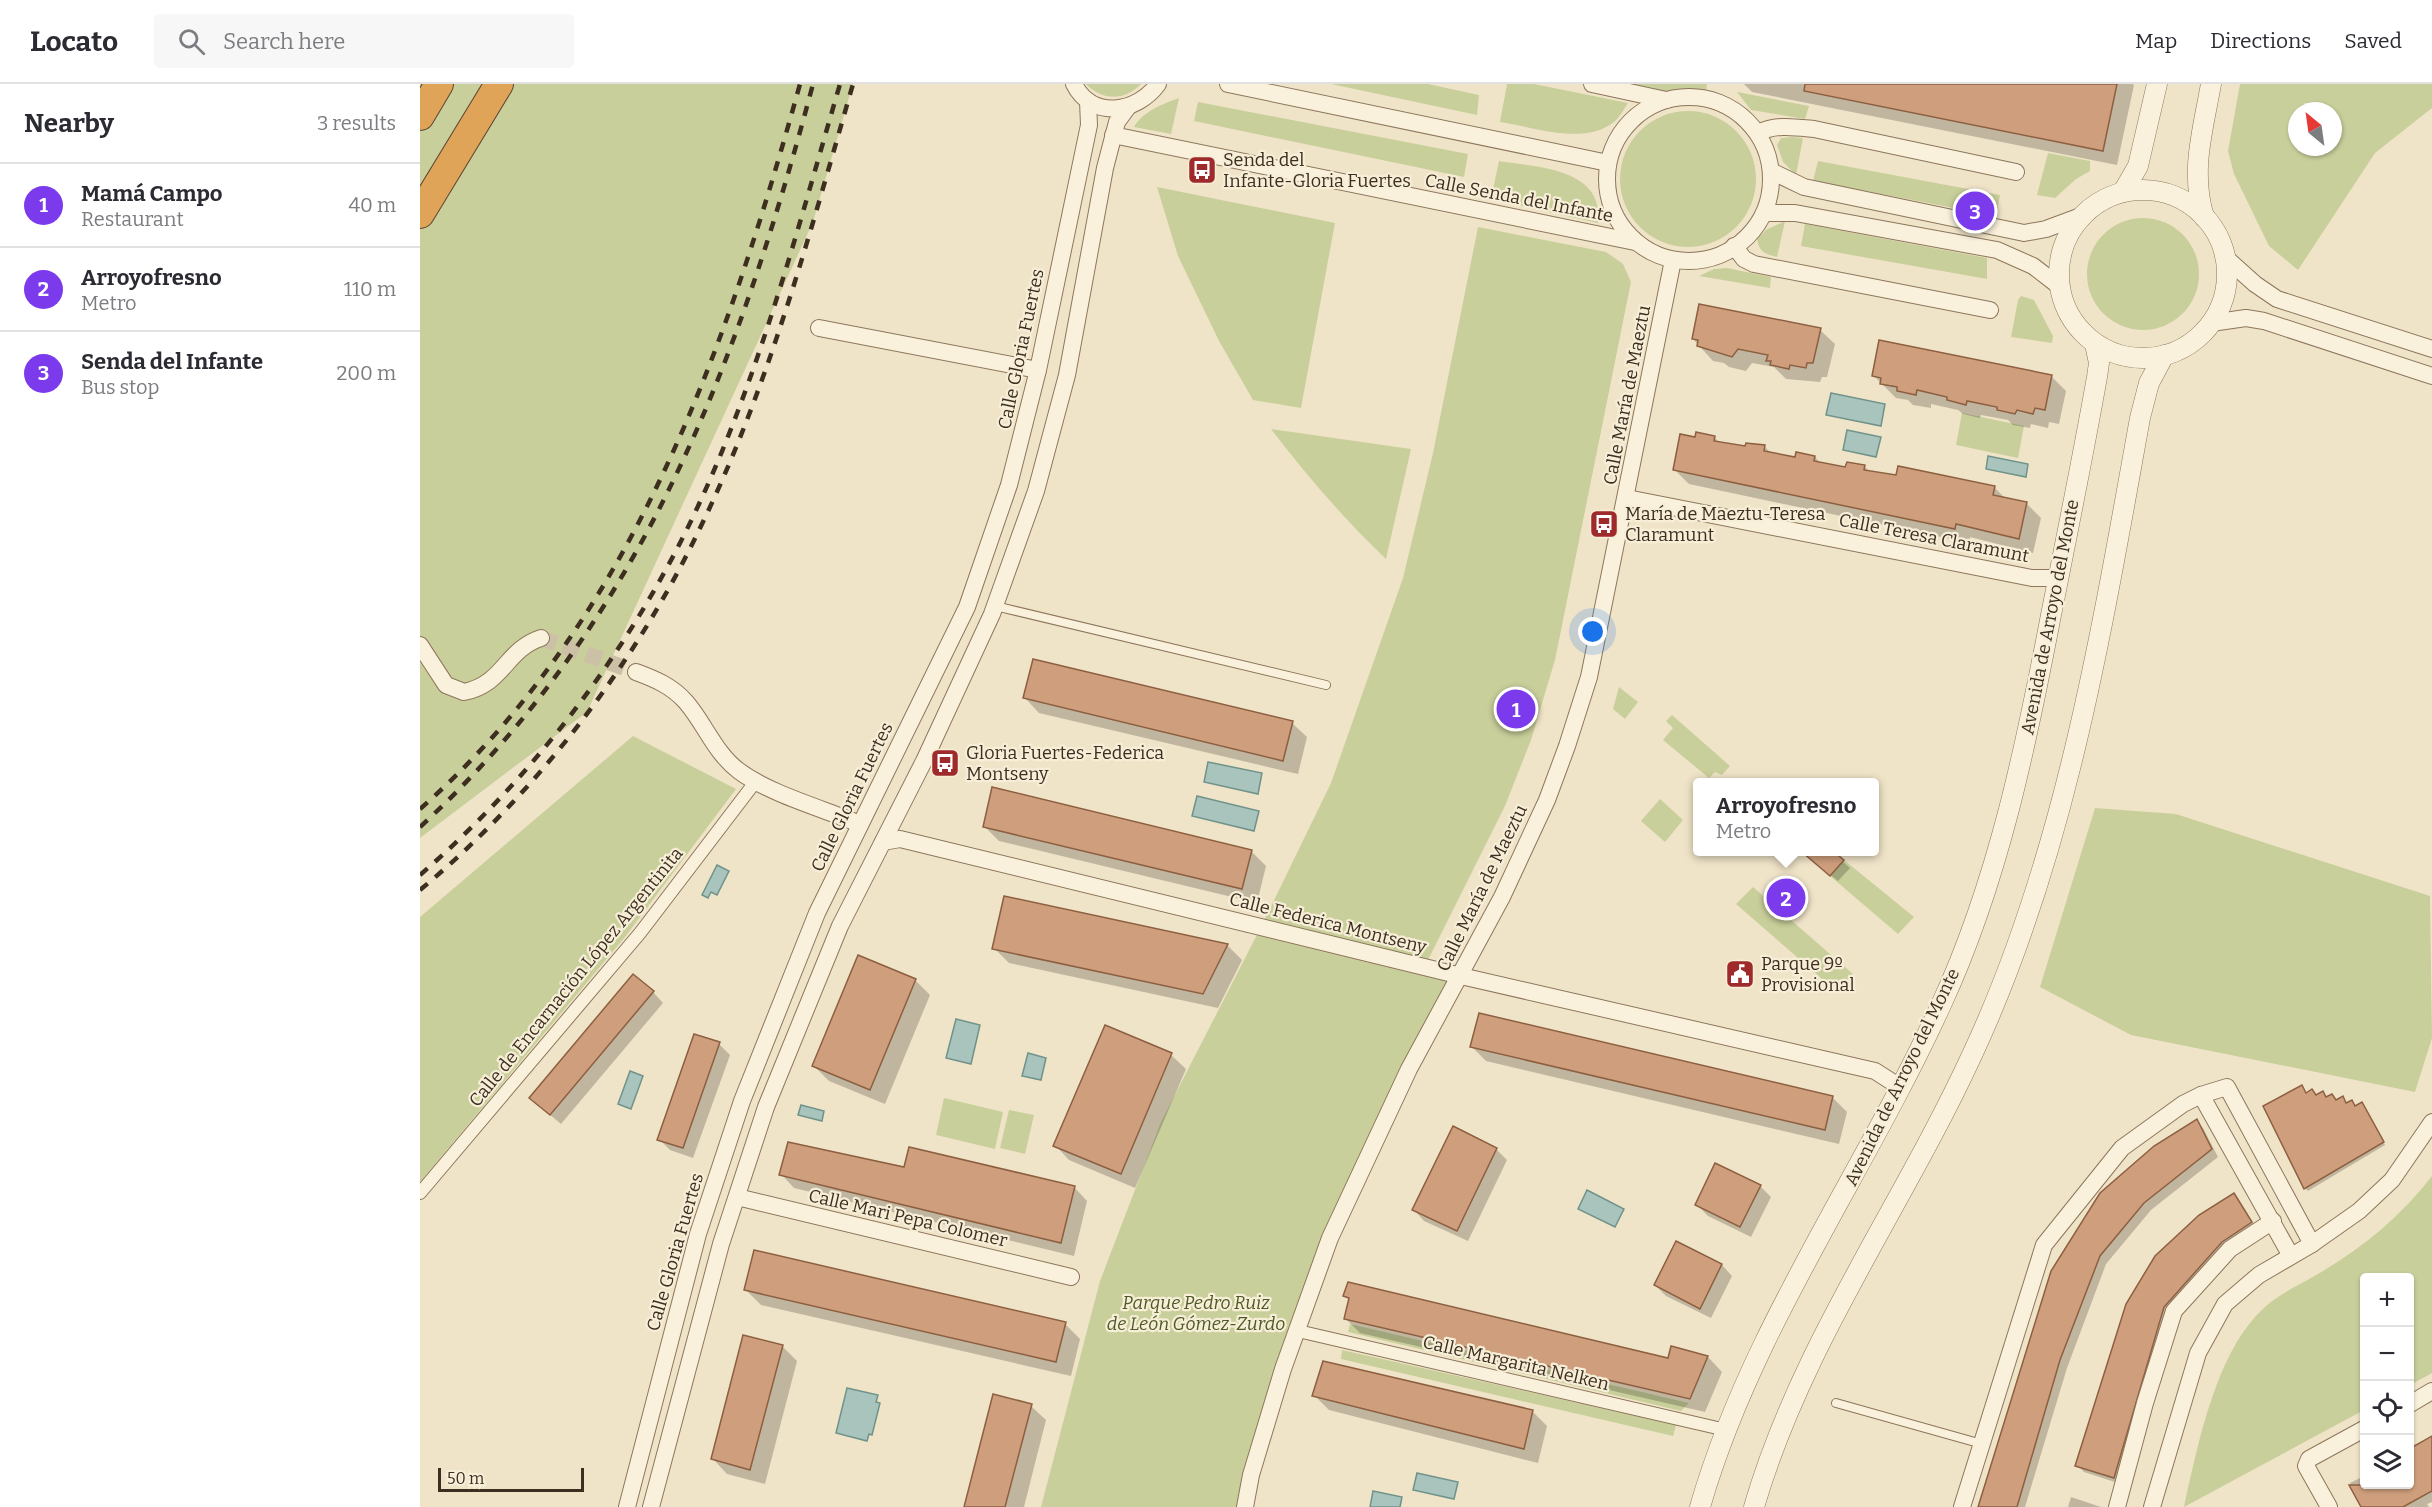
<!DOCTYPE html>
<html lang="en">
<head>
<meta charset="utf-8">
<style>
	:root { --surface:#fff; --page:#f7f7f7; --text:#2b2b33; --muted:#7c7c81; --line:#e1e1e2; --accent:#7c3aed }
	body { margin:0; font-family:Bitter,serif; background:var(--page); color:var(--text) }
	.controls { position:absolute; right:18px; bottom:18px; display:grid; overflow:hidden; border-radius:6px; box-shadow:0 2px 4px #0004 }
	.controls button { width:54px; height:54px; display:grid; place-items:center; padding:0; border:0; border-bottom:2px solid var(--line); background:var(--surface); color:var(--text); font:30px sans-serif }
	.compass { position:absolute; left:1868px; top:18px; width:54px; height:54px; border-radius:50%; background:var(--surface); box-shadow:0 2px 4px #0004; rotate:331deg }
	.scale { position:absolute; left:18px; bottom:15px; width:146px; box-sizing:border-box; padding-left:6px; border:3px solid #3d2e20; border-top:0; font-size:16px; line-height:21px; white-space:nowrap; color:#3d2e20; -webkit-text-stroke:4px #f7eed8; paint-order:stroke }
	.you { position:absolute; left:1173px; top:548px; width:21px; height:21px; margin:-15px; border:4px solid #fff; border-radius:50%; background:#1a73e8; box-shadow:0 0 0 9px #1a73e833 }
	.badge { display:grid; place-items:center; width:39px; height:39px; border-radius:50%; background:var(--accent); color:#fff; font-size:20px; font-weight:700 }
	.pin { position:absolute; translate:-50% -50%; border:3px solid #fff; box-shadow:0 2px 6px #0006 }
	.popup { position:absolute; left:1273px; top:694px; width:186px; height:78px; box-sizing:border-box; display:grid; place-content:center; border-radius:6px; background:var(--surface); filter:drop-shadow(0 2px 4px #0005); font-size:20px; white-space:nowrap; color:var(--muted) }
	.popup b { font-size:22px; color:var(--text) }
	.popup::after { content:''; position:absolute; left:50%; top:100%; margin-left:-12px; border:12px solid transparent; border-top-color:var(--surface) }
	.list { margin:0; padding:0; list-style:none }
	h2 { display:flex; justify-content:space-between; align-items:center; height:78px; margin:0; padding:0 24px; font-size:26px }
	h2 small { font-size:20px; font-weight:400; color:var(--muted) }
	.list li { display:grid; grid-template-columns:39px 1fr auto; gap:18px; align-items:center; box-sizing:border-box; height:84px; padding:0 24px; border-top:2px solid var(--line) }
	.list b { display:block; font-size:22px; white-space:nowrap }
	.list p { margin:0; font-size:20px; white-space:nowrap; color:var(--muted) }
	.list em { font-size:20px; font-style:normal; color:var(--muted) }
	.icon { flex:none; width:33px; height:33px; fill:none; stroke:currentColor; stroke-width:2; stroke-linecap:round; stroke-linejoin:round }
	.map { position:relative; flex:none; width:2012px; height:1423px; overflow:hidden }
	header { display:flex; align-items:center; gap:36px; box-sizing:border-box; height:84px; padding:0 30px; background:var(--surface); border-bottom:2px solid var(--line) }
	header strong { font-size:28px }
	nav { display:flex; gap:33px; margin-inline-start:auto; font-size:21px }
	.search { width:420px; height:54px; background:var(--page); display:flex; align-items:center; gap:15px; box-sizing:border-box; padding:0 21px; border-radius:6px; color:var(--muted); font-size:22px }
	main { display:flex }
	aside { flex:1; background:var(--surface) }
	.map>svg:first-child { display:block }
	.green { fill:#c9cf9b; fill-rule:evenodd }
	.water { fill:#a9c4bc; stroke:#6f938a; stroke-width:1.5 }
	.shadow { fill:#0003 }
	.building { fill:#cf9f7d; stroke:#8d5f41; stroke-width:1.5 }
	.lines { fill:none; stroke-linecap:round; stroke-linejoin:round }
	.minor-tunnel { stroke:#ccc0a6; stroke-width:16; stroke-dasharray:16 8; stroke-linecap:butt }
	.service-casing { stroke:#8d765c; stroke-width:10 }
	.pedestrian-casing { stroke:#8d765c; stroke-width:14 }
	.minor-casing { stroke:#8d765c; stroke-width:18 }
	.tertiary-casing { stroke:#8d765c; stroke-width:21 }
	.motorway-casing { stroke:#5b4430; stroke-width:30 }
	.service { stroke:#faf1dc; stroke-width:8 }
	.pedestrian { stroke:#faf1dc; stroke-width:12 }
	.minor { stroke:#faf1dc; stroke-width:16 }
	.tertiary { stroke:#faf1dc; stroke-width:20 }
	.motorway { stroke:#e0a458; stroke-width:28 }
	.rail { stroke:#3d2e20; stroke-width:4.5; stroke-dasharray:10 10; stroke-linecap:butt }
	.labels { text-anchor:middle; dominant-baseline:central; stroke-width:4.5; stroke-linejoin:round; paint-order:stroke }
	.poi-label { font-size:18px; fill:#3d2e20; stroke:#f7eed8; text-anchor:start }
	.street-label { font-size:18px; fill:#3d2e20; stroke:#f7eed8 }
	.park-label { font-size:18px; font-style:italic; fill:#4d5a26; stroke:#f7eed8 }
</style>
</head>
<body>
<header>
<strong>Locato</strong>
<div class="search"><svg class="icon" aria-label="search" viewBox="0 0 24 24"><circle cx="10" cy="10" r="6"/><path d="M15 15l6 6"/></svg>Search here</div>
<nav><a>Map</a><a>Directions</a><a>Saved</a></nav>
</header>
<main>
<aside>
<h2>Nearby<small>3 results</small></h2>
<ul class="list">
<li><span class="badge">1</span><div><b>Mamá Campo</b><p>Restaurant</p></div><em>40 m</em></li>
<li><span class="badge">2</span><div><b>Arroyofresno</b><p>Metro</p></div><em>110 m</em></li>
<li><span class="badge">3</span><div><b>Senda del Infante</b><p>Bus stop</p></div><em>200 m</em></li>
</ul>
</aside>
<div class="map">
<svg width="2012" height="1423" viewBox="0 0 2012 1423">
	<rect width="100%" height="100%" fill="#f0e4c8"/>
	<g class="green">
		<polygon points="0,0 433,0 393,138 167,628 0,754"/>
		<path d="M666,0h55c-16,17 -39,17 -55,0z"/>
		<polygon points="911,0 1008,0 1059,11 1057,31"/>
		<path d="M1087,0h27l94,19c-4,6 -8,14 -14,19 -30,24 -80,5 -114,0z"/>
		<polygon points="1172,0 1287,0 1285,14 1266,13 1246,16"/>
		<path d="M1820,0h192v24l-57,45 -77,117 -29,-24 -35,-72 -6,-23zM1877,27h36v36h-36z"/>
		<polygon points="1317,8 1389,22 1385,35 1331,26"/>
		<path d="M759,14l-8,36 -37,-7c9,-16 29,-23 45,-29z"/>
		<polygon points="778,18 1048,70 1044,93 774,37"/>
		<circle cx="1268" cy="95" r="68"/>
		<polygon points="1372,53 1383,54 1376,91 1363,78 1357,61 1361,54"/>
		<polygon points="1628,69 1670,77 1670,87 1656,95 1635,114 1617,111"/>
		<path d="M1079,77c37,6 106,7 99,62l-107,-24z"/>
		<polygon points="1398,77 1580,111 1576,132 1393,97"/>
		<polygon points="737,103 915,139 881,324 833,316 799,257 758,172"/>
		<circle cx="1723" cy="190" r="56"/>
		<path d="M1365,137l-8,36c-12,-3 -18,-5 -20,-18l9,-9z"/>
		<polygon points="1385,140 1567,174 1567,195 1381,162"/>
		<polygon points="1058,143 1186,168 1203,180 1211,198 1135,576 1111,656 1085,722 1005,882 1041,892 910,1154 825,1423 621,1423 680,1197 741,1038 841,843 911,699 983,494 1013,369"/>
		<polygon points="1307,184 1351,193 1350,204 1279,192 1294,185"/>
		<polygon points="1601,212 1614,216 1633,252 1632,259 1591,253 1598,216"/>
		<polygon points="1542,329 1604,342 1598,374 1536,361"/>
		<path d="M851,345l140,20 -25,110c-42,-40 -79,-83 -115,-130z"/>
		<polygon points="1199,603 1218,618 1205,635 1193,625"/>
		<polygon points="1252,631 1310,682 1302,691 1295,688 1289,694 1243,656 1253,644 1246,637"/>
		<polygon points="213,652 316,705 205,853 0,1098 0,833"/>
		<polygon points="1240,715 1263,736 1245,758 1221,737"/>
		<polygon points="1675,724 1756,730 2010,812 2012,954 1995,1008 1711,951 1620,903"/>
		<polygon points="1424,776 1494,833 1478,850 1410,792"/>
		<polygon points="1333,803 1433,890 1417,908 1316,820"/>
		<polygon points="524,1014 583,1028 575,1065 516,1051"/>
		<polygon points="589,1026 614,1031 605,1070 580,1064"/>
		<path d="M2012,1092v197l-22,12v-107h-46v132l-180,97c14,-62 32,-157 81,-200 16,-15 39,-24 58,-36 42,-25 79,-56 109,-95z"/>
		<polygon points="930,1240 1269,1319 1261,1327 928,1248"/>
		<polygon points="922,1266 1256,1341 1253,1352 921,1275"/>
	</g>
	<g class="water">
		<polygon points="1411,309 1465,320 1461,342 1406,331"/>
		<polygon points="1427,346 1461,353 1456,373 1423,366"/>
		<polygon points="1568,372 1608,380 1606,393 1566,385"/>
		<polygon points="788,678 842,689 838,710 784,698"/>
		<polygon points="777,712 839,727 834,747 772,732"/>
		<polygon points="297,781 309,787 297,811 291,808 288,814 282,811"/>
		<polygon points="536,935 560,941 551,980 526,974"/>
		<polygon points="608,969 626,974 621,996 602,992"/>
		<polygon points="210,987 223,992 211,1025 198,1020"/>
		<polygon points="381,1021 404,1027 402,1037 378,1031"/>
		<polygon points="1167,1106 1204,1125 1195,1143 1158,1125"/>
		<polygon points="427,1304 458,1311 456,1318 460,1319 452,1351 449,1350 447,1357 416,1349"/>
		<polygon points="997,1389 1038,1398 1034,1415 993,1406"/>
		<polygon points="953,1407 982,1413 980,1423 950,1423"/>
	</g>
	<g class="shadow">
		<polygon points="1324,0 1712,0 1714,1 1697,81 1332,8"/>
		<polygon points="1400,246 1415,260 1407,293 1402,293 1400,298 1366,295 1354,283 1332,279 1326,287 1309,283 1304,279 1293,277 1273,255"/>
		<polygon points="1453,291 1631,292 1646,307 1639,340 1629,338 1628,344 1611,340 1610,344 1593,341 1588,336 1561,331 1560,334 1543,330 1538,326 1511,320 1511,324 1493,321 1488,316 1476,314"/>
		<polygon points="1295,354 1300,359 1327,364 1345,363 1352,370 1376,375 1395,373 1401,380 1427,385 1445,383 1450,388 1574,403 1586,415 1606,419 1621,434 1613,469 1550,453 1549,459 1269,400 1254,385"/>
		<polygon points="605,614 872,639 887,653 878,690 619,629"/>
		<polygon points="564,742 831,767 846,782 837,819 579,757"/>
		<polygon points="1383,768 1412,768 1430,784 1418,797"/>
		<polygon points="585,813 807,861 822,876 798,924 589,879 574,864"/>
		<polygon points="495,896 510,911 465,1020 409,997 394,982"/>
		<polygon points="233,908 243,919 141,1040 122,1024"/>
		<polygon points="685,943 751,971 766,985 715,1104 649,1076 635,1061"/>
		<polygon points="299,960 310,971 273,1074 250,1066 239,1055"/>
		<polygon points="1051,962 1413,1014 1427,1028 1419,1060 1066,977"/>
		<polygon points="1882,1003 1887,1010 1916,1018 1922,1014 1927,1020 1931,1018 1936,1023 1945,1023 1965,1061 1888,1107 1885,1104"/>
		<polygon points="1776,1037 1783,1044 1798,1073 1731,1126 1686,1180 1647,1284 1605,1423 1559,1423 1632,1188"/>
		<polygon points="1076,1065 1087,1076 1048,1157 1004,1137 994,1126"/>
		<polygon points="486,1085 654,1103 667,1117 654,1172 374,1104 361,1090"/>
		<polygon points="1340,1102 1351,1113 1331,1153 1288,1132 1277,1121"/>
		<polygon points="1813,1111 1838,1146 1751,1231 1701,1400 1664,1388 1657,1381 1780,1132"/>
		<polygon points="1302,1181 1312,1192 1291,1234 1246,1212 1235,1201"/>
		<polygon points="326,1206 645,1240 660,1255 651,1292 341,1221"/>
		<polygon points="924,1211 1250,1276 1252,1264 1288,1273 1302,1288 1285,1328 940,1249 925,1234 930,1217"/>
		<polygon points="362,1262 377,1277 345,1400 307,1390 293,1375"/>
		<polygon points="894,1311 1112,1327 1127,1342 1118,1379 909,1326"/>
		<polygon points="611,1322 626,1336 604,1423 545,1423"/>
		<polygon points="2012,1354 2012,1418 2007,1420 2009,1423 1943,1423 1930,1399 1944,1392 1944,1400 1990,1400"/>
		<polygon points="1651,1413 1681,1423 1648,1423"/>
	</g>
	<g class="building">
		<polygon points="1385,0 1697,0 1683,67 1384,7"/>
		<polygon points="1279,220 1401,244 1393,279 1387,279 1386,284 1370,281 1369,285 1350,281 1351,277 1346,277 1348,271 1318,265 1312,273 1277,262 1278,256 1272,255"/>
		<polygon points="1459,256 1632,291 1625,326 1615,324 1613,330 1597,326 1595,330 1577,326 1577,323 1547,317 1546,321 1527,316 1527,313 1497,306 1496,311 1477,307 1477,303 1460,300 1461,294 1452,292"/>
		<polygon points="1276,348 1295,352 1294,357 1325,362 1326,359 1345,361 1344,367 1375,373 1376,368 1395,372 1394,377 1425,383 1427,378 1445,381 1444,386 1476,391 1478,382 1575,402 1573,411 1607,418 1599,455 1536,440 1535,445 1253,386 1260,350 1275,353"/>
		<polygon points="613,575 873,637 863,677 603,614"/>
		<polygon points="572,703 832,766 822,805 563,743"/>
		<polygon points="1382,768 1414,768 1424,776 1410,792"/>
		<polygon points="584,812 808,860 783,910 572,865"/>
		<polygon points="438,871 496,895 450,1006 392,982"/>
		<polygon points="213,890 234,907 130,1031 109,1014"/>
		<polygon points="1059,929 1413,1012 1405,1046 1050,963"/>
		<polygon points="685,941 752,969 701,1090 633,1062"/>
		<polygon points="274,950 300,958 263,1064 237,1056"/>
		<polygon points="1882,1001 1886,1009 1892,1005 1896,1011 1903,1007 1906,1013 1912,1010 1916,1016 1923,1012 1926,1019 1932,1016 1935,1022 1942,1018 1964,1058 1884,1105 1843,1022"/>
		<polygon points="1777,1035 1792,1065 1724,1119 1680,1172 1640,1276 1597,1423 1558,1423 1631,1187 1680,1109 1734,1062"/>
		<polygon points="1033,1042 1077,1064 1037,1147 992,1126"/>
		<polygon points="368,1058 484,1083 489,1063 655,1102 641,1159 359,1091"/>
		<polygon points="1295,1079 1341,1101 1320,1143 1275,1121"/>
		<polygon points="1814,1109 1832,1138 1802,1158 1744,1223 1694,1394 1655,1382 1706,1220 1735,1172 1779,1131"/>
		<polygon points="1256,1157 1302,1180 1280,1225 1234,1201"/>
		<polygon points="334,1166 646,1238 636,1278 324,1206"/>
		<polygon points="928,1198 1248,1274 1251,1262 1288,1272 1270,1315 924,1235 929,1214 923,1212"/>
		<polygon points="323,1251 363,1261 330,1386 291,1375"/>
		<polygon points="903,1277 1113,1326 1104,1365 892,1312"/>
		<polygon points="573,1310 612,1320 585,1423 544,1423"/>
		<polygon points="2012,1352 2012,1407 1983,1423 1941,1423 1929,1401 1989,1401 1989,1365"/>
	</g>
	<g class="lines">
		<polyline class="minor-tunnel" points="121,554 216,588"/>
		<g class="service-casing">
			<g id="service">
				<polyline points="575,522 906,601"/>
				<polyline points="1416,1319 1562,1360"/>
			</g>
		</g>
		<g class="pedestrian-casing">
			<g id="pedestrian">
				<polyline points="0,1109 220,849 336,697"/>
				<polyline points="878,1247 1306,1346"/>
			</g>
		</g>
		<g class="minor-casing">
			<g id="minor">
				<path d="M654,0c18,36 63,29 84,0"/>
				<polyline points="808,0 1188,79"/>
				<polyline points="1172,0 1246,16"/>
				<circle cx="1269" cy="95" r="82"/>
				<path d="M1338,49c17,-9 36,-6 56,-4l202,43"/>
				<polyline points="693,51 1215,158"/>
				<polyline points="1351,87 1384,103 1604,149 1626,145 1661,132"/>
				<polyline points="1344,129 1375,129 1577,166 1613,182 1639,202"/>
				<polyline points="1314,162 1324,175 1334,180 1570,226"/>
				<polyline points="1805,173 1835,200 1857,215 2012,265"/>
				<polyline points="1791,239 1826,234 1844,237 2012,292"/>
				<polyline points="399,244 618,286"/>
				<polyline points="1207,414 1612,494 1638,494"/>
				<path d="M0,561l26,40 18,7c40,-8 41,-42 77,-54"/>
				<path d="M216,588c19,7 36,14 50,30 19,22 29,51 53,69 31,23 85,38 121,53"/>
				<polyline points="463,758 480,755 1041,892 1455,987 1480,1003"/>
				<polyline points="1781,1011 1871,1172"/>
				<polyline points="317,1113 651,1193"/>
				<polyline points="1990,1320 2012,1307"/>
				<polyline points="207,1423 278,1150 322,1017 397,829 547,523 589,401 618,286 669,41 668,17"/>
				<polyline points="231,1423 301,1160 346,1023 420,842 504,677 572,530 616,407 647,291 685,84 697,38 708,23"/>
				<polyline points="825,1423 831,1391 863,1285 910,1154 989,985 1082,813 1127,716 1147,662 1169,593 1253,176"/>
				<polyline points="1542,1423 1624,1161 1702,1064 1763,1020 1781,1011 1807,1003 1892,1160"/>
				<polyline points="1697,1423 1725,1319 1754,1227 1810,1165 1853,1137"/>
				<polyline points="1732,1423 1778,1269 1805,1220 1839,1191 1892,1160 1939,1127 1972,1096 2012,1038"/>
				<polyline points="1909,1423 1886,1382 1889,1375 1944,1345"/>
			</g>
		</g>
		<g class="tertiary-casing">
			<g id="tertiary">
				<circle cx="1723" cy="190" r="84"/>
				<polyline points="1703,108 1718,82 1737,0"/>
				<path d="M1784,133c-14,-46 -1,-87 7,-133"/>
				<path d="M1280,1423c51,-178 165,-335 241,-502 57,-123 85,-259 110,-390 16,-80 32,-159 46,-238l2,-14 -4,-19"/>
				<path d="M1334,1423c47,-162 148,-300 218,-452 93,-199 129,-421 168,-637l9,-35 15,-28"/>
			</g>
		</g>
		<g class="motorway-casing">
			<g id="motorway">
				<polyline points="0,32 19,0"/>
				<polyline points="0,130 79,0"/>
			</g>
		</g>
		<use href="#service" class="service"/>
		<use href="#pedestrian" class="pedestrian"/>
		<use href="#minor" class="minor"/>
		<use href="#tertiary" class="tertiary"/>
		<use href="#motorway" class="motorway"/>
		<g class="rail">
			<path d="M0,725c212,-186 307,-462 380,-725"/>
			<path d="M0,743c220,-202 318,-461 393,-743"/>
			<path d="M0,791c112,-97 206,-220 271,-354 67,-139 106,-290 149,-437"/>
			<path d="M0,806c117,-97 216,-227 281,-364 68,-140 109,-293 152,-442"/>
		</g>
	</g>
	<defs>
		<g id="bus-square" transform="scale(1.5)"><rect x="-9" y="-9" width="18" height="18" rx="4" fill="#9e2a2b" stroke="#f7eed8"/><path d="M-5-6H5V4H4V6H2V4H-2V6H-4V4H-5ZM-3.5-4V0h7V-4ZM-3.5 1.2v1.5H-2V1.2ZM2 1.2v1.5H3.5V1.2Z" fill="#fff"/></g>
		<g id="civic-square" transform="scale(1.5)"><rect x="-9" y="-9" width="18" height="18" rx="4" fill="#9e2a2b" stroke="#f7eed8"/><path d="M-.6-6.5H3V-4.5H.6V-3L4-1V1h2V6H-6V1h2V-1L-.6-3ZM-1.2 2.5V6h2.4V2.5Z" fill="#fff"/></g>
	</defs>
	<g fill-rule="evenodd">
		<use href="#bus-square" x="782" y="86"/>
		<use href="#bus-square" x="1184" y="440"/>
		<use href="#bus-square" x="525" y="679"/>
		<use href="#civic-square" x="1320" y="890"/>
	</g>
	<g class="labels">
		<g class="poi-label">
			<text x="803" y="76">Senda del<tspan x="803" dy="21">Infante-Gloria Fuertes</tspan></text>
			<text x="1205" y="430">María de Maeztu-Teresa<tspan x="1205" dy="21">Claramunt</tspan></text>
			<text x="546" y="669">Gloria Fuertes-Federica<tspan x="546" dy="21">Montseny</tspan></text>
			<text x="1341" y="880">Parque 9º<tspan x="1341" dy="21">Provisional</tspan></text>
		</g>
		<g class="street-label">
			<text transform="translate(1099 114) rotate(11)">Calle Senda del Infante</text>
			<text transform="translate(601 265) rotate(-78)">Calle Gloria Fuertes</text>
			<text transform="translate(1207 311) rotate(-79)">Calle María de Maeztu</text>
			<text transform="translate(1514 454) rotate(11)">Calle Teresa Claramunt</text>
			<text transform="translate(1630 533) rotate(-79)">Avenida de Arroyo del Monte</text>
			<text transform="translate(432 713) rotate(-64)">Calle Gloria Fuertes</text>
			<text transform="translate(1062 804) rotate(-64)">Calle María de Maeztu</text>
			<text transform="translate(908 839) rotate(14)">Calle Federica Montseny</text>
			<text transform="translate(156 893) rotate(-51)">Calle de Encarnación López Argentinita</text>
			<text transform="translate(1482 993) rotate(-64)">Avenida de Arroyo del Monte</text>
			<text transform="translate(488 1134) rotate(13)">Calle Mari Pepa Colomer</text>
			<text transform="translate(255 1168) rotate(-74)">Calle Gloria Fuertes</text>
			<text transform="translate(1096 1279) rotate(13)">Calle Margarita Nelken</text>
		</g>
		<g class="park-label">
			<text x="776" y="1219">Parque Pedro Ruiz<tspan x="776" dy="21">de León Gómez-Zurdo</tspan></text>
		</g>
	</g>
</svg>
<div class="controls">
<button>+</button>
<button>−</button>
<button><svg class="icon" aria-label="locate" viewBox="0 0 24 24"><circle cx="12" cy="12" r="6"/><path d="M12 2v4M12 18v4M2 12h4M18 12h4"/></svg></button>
<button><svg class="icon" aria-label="layers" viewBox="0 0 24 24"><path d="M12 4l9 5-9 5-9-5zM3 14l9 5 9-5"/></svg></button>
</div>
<svg class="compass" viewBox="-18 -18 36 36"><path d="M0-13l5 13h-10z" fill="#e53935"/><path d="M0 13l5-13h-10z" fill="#7c7c81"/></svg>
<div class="scale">50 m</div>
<div class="you"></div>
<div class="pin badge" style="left:1096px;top:625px">1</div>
<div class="pin badge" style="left:1366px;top:814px">2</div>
<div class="popup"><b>Arroyofresno</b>Metro</div>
<div class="pin badge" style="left:1555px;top:127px">3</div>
</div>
</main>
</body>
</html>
